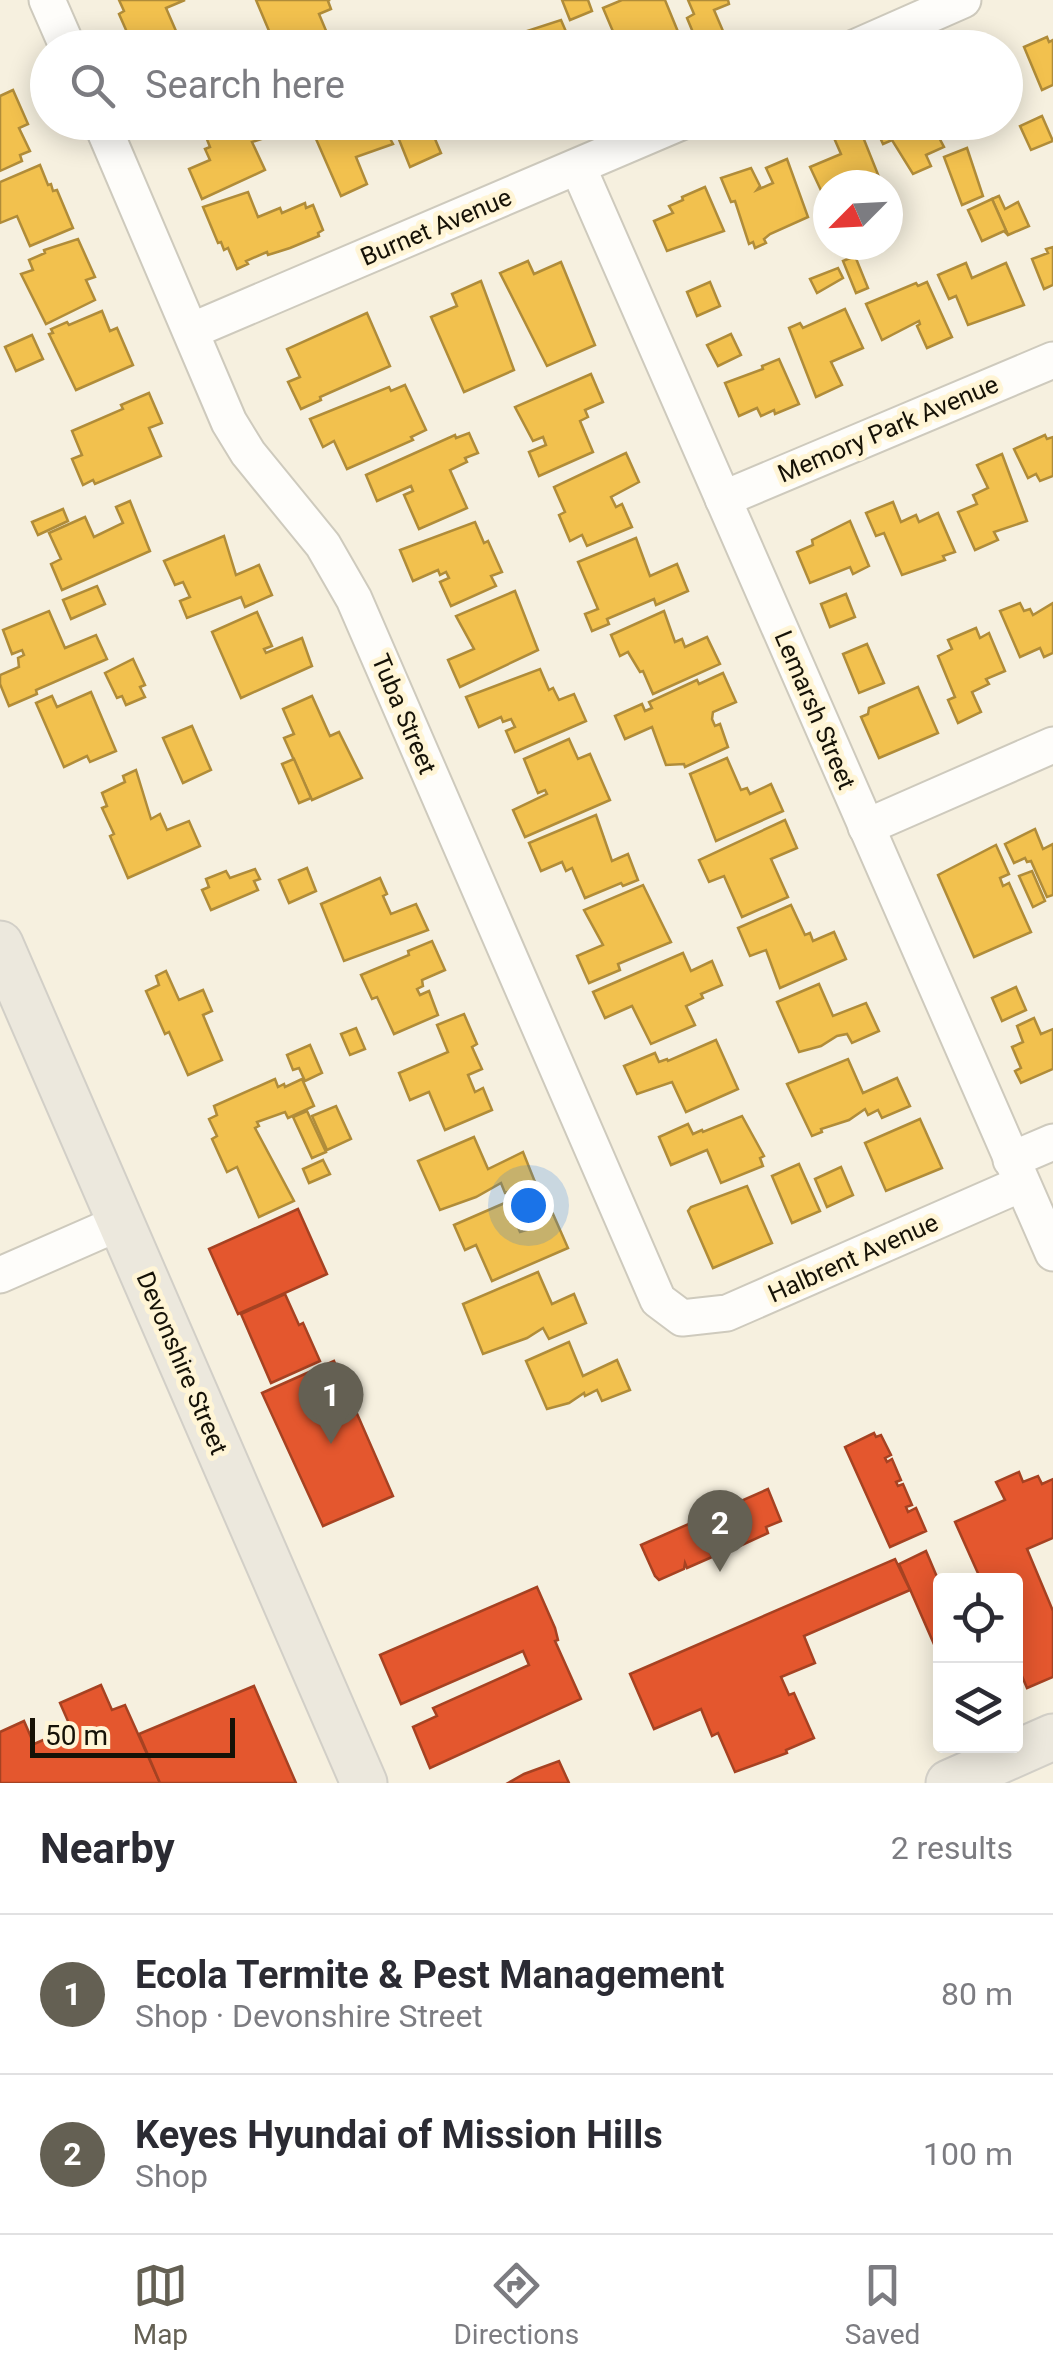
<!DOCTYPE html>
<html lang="en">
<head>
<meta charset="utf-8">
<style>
	:root { --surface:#fff; --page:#f2f2f3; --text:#2b2b33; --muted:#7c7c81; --line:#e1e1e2; --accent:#646053 }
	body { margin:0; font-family:Roboto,sans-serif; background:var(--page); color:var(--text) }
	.controls { position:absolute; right:30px; bottom:30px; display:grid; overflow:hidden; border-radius:10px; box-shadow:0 5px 25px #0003 }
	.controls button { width:90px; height:90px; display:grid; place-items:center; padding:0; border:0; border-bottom:2px solid var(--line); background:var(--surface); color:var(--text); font:50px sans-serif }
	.compass { position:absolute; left:813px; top:170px; width:90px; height:90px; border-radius:50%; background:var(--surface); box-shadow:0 5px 25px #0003; rotate:246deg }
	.scale { position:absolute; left:30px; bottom:25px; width:205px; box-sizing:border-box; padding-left:10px; border:5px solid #161207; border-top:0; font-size:28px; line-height:35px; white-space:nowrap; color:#161207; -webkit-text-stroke:8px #fff5d6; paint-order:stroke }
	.you { position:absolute; left:528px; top:1205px; width:35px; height:35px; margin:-25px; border:8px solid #fff; border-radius:50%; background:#1a73e8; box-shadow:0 0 0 15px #1a73e833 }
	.badge { display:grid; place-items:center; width:65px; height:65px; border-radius:50%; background:var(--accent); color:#fff; font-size:32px; font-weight:700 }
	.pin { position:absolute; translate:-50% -82px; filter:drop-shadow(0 2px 5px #0008) }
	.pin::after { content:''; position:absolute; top:52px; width:35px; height:30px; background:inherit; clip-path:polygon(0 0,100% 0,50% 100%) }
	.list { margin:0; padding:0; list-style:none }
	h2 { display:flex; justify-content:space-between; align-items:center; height:130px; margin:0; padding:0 40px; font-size:42px }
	h2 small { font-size:32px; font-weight:400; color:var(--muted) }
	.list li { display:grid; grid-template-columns:65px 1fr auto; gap:30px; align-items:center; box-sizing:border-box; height:160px; padding:0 40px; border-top:2px solid var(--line) }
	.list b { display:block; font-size:38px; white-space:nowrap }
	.list p { margin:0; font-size:32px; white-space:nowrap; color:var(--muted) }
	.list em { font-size:32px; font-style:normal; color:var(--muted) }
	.icon { flex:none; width:55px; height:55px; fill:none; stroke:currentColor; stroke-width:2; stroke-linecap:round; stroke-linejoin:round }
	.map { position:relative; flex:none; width:1053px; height:1783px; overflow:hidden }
	.search { position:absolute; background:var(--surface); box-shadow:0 5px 25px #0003; left:30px; right:30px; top:30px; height:110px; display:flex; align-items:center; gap:25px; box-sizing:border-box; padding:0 35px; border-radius:55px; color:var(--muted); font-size:38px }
	.sheet { height:450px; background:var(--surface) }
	nav { display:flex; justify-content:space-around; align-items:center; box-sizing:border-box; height:140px; border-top:2px solid var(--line); background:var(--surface); font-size:28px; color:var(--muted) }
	nav a { display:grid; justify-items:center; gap:5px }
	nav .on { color:var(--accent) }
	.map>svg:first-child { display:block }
	.homes { fill:#f2c14e; stroke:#b08c39; stroke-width:2.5 }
	.shops { fill:#e4572e; stroke:#a64222; stroke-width:2.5 }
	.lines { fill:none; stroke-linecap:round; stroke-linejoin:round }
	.minor-casing { stroke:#cecabd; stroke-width:39 }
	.major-casing { stroke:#d2cfc7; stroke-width:49 }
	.minor { stroke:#fefdfa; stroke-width:35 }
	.major { stroke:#ece8dd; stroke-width:45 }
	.labels { text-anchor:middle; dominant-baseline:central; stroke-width:10; stroke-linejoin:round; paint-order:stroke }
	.street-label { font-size:25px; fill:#161207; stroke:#fff5d6 }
</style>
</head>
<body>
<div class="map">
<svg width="1053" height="1783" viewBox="0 0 1053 1783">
	<rect width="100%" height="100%" fill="#f6f0df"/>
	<g class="homes">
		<polygon points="119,0 185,0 166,8 179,38 158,48 134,48 119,14 124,11"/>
		<polygon points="256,0 330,0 328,1 331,9 319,14 327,33 294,48 288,39 275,45"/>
		<polygon points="562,0 588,0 592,11 570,20"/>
		<polygon points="622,0 665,0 683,44 676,48 620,48 603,8"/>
		<polygon points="688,0 728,0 729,4 714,10 723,31 697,42 687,18 694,14"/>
		<polygon points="561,20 567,34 571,33 575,41 583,38 587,46 593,43 595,48 530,48 524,32"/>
		<polygon points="217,36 222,45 233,40 237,48 189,48 188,44 199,39 201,44"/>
		<polygon points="1047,37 1049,42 1053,40 1053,85 1042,90 1024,47"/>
		<polygon points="13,90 28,124 19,128 30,151 20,155 22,161 0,171 0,96"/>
		<polygon points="1042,116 1053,141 1031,150 1020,126"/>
		<polygon points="213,122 269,122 274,135 252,142 265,170 202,199 189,169 210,160 205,149 210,147 202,127"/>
		<polygon points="381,122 393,144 356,157 367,184 341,196 309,123"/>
		<polygon points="392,122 444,122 446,126 432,132 441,153 410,167"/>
		<polygon points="849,122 857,122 881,182 874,185 828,185 828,197 825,199 810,167 841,154 831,131"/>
		<polygon points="873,122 942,122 944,126 935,130 944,147 926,155 931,166 913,174 892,140 883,144"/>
		<polygon points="967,148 983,196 962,205 944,157"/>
		<polygon points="787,159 808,217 770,234 764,239 766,243 755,248 753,242 749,244 735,201 731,202 721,178 751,168 760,186 757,190 773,183 766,168"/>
		<polygon points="40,165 48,185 51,184 53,191 57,190 73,228 30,246 17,216 0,223 0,182"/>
		<polygon points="705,187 724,231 667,251 654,221 673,213 669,206 683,200 682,197"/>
		<polygon points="248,192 258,217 280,208 282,213 305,203 306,208 313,205 323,230 318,233 319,236 290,248 268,255 267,252 246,261 248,264 237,269 228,248 224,250 221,242 218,243 203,207"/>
		<polygon points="999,196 1005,209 1018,202 1029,226 1008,235 992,199"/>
		<polygon points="992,199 1008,235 1004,231 982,241 968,210"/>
		<polygon points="78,239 95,277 86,280 95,300 46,324 21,274 33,270 29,260 45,253 44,250"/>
		<polygon points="1053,247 1053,285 1044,289 1032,259 1048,253 1046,249"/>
		<polygon points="855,256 868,288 856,293 843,261"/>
		<polygon points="528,261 534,274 561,262 595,345 547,366 500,273"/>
		<polygon points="966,263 972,278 1006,263 1024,305 968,325 956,296 949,299 938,275"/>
		<polygon points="838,268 843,278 817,293 810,279"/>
		<polygon points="481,281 514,370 464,392 431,317 457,306 452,294"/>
		<polygon points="710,282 720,306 697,316 687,292"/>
		<polygon points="927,282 952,337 927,348 917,326 920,324 919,321 882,340 866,304 916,283 918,286"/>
		<polygon points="845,309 863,348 831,362 842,385 816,397 789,328 800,323 803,328"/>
		<polygon points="102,311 110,331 117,328 133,365 76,390 49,334 53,333 51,329 67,322 69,325"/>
		<polygon points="367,313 390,366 320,397 321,400 301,409 288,382 300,377 287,349"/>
		<polygon points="731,334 741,355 718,366 707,345"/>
		<polygon points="32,335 43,359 16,371 5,347"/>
		<polygon points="779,359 799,404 775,414 774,410 761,416 757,408 739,416 725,383 763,369 762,366"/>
		<polygon points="591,374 603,402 585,410 588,417 580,421 593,452 539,476 529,452 546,445 543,437 533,441 515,407"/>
		<polygon points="405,385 426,430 411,437 413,440 347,469 334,441 323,447 310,419 389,387 391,391"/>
		<polygon points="149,393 162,423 149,428 161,456 95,484 93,480 83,485 72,459 82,455 72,431 123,409 121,405"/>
		<polygon points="469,433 478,453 465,458 467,462 450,470 467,508 419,529 404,495 413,491 411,486 377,501 366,475 455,435 456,438"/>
		<polygon points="1045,435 1047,439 1053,437 1053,476 1040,481 1036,474 1028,478 1014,449"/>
		<polygon points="626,453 639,482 611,497 616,507 622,504 632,527 587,546 582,535 570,541 559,515 565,512 554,487"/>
		<polygon points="1002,454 1027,521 994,532 998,540 975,550 958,512 977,504 973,495 988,488 977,465"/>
		<polygon points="130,501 150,551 62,590 51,564 61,559 49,533 85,517 94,537 123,523 116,507"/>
		<polygon points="893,502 901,522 916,515 919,522 938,513 955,552 943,556 945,560 902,575 884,533 876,536 866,513"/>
		<polygon points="63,509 68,521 38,535 32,522"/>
		<polygon points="850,521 869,566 853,574 850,567 810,583 797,552 813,545 812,540"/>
		<polygon points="475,522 484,543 488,541 502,572 491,576 496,586 451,606 440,582 449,578 446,572 440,575 438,570 413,581 400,550"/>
		<polygon points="224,536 236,575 259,565 272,595 245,607 241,597 187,618 180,601 190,597 183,582 175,585 164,561"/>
		<polygon points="636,538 650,576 677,564 688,591 656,605 654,599 607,619 609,624 592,631 585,614 598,609 578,562"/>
		<polygon points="97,586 105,604 71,619 63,600"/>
		<polygon points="515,591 538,650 460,687 448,660 474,649 456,616"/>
		<polygon points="846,594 855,617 830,627 821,604"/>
		<polygon points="1020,603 1024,611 1030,609 1033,615 1053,603 1053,653 1044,657 1040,648 1020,657 1000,611"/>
		<polygon points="49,611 65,648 96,635 107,659 36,690 37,694 9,706 0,684 0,675 19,667 18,658 24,655 22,650 12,654 3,630"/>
		<polygon points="664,611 675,642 682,639 685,647 707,637 720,664 653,694 643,671 640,672 628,652 620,656 611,635"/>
		<polygon points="257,612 272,646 264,649 266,653 302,638 312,666 241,698 212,632"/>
		<polygon points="976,628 980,638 989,633 1005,671 986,679 989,684 972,692 981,712 958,723 948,700 955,697 938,656 952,649 948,640"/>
		<polygon points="867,644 884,683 859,693 843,654"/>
		<polygon points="133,659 145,685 140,687 145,697 126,705 122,696 117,698 105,673"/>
		<polygon points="540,669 549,690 553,688 559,700 574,694 586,721 515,752 506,731 515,727 511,719 503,722 501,717 479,727 466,697"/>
		<polygon points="723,673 736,702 713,712 712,719 715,726 720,724 728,747 685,767 684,764 666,765 652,727 625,739 615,716 642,704 645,711 652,708 649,702 697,680 699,684"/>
		<polygon points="918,687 938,733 879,758 861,717 868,714 869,708"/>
		<polygon points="91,692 116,751 90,762 87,756 64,767 36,703 52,696 57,707"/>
		<polygon points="312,696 330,736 339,732 362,778 312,800 284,738 294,734 283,709"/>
		<polygon points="192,726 211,770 183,783 163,738"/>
		<polygon points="569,739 578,759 590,754 610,800 525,837 513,810 547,794 545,790 538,793 524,759"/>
		<polygon points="727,758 741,790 747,788 750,794 771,784 783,811 716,841 690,774"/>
		<polygon points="294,759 311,798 299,803 282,764"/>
		<polygon points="136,770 151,819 160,814 167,830 189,821 200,846 128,878 110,836 114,834 102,808 107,806 102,793 125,782 123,776"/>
		<polygon points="596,815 612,861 628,854 638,880 623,886 621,883 585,898 572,868 566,871 562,862 541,871 529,843"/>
		<polygon points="785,820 797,848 771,859 788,897 742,917 724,876 709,882 699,860"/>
		<polygon points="1035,829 1043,849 1053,844 1053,895 1047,897 1031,861 1027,862 1025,858 1014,863 1005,844"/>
		<polygon points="996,845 1009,874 1000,878 1003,886 1009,883 1031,932 974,957 938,875"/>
		<polygon points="307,868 316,891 289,903 279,880"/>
		<polygon points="255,869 260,879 254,881 258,890 211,910 202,890 209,887 206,879 226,871 230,878"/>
		<polygon points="1032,871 1045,901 1033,907 1019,876"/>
		<polygon points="380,878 387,894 383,896 391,914 416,904 428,930 344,961 321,904"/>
		<polygon points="643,885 671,942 618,964 620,970 589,983 577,956 603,945 584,910"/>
		<polygon points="791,905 805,935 810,933 813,941 834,932 846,959 780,988 766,950 750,956 738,928"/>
		<polygon points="432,941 445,970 422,980 423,986 417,989 420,995 429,991 438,1015 394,1034 377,997 372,999 361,975 409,955 408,951"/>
		<polygon points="683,953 691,971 712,961 722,985 701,994 703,998 686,1006 695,1025 651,1044 632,1006 605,1018 593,992"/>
		<polygon points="166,971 179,1000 203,990 212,1011 203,1015 222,1060 188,1075 169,1032 165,1034 146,991 159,985 156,976"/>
		<polygon points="819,984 833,1016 866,1003 879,1031 852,1043 847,1034 837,1036 821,1046 799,1052 777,1002"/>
		<polygon points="1016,987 1026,1010 1002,1021 992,998"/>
		<polygon points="464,1014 477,1044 472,1047 482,1069 468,1075 475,1092 483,1088 492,1110 445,1130 429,1092 410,1100 399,1073 448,1052 437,1025"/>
		<polygon points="1034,1018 1041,1034 1053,1029 1053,1069 1021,1083 1015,1071 1021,1068 1012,1047 1023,1042 1017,1026"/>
		<polygon points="356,1028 365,1049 350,1055 341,1034"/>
		<polygon points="716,1040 738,1089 686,1112 672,1082 637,1094 624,1066 655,1053 659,1062 667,1059 668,1061"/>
		<polygon points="310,1045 322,1073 305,1081 299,1068 293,1070 287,1055"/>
		<polygon points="848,1059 863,1093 897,1078 910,1106 882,1118 878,1110 868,1115 865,1109 849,1120 821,1129 822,1132 812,1136 787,1084"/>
		<polygon points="275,1079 278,1087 284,1084 285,1087 302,1079 314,1106 288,1118 285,1112 257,1122 259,1126 255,1128 294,1201 259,1217 237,1167 227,1172 212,1139 217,1136 209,1119 217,1115 214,1106"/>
		<polygon points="336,1106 351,1139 327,1150 312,1116"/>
		<polygon points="307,1111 326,1152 312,1158 293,1117"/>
		<polygon points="742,1116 764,1156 760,1158 763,1166 721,1183 707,1150 671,1165 659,1137 688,1124 693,1134 702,1130 703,1132"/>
		<polygon points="920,1119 942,1168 886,1191 865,1143"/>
		<polygon points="474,1137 488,1169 523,1152 535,1182 505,1193 501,1183 476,1197 440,1210 418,1161"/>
		<polygon points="323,1160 330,1174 309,1183 303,1169"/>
		<polygon points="799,1164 820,1211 792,1223 772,1176"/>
		<polygon points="841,1167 853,1195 827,1207 815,1179"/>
		<polygon points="747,1186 772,1243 713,1268 688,1211 691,1207"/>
		<polygon points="507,1202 520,1232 540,1226 538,1221 553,1214 568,1248 492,1281 476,1245 465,1250 454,1225"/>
		<polygon points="538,1272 552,1304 574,1294 586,1323 549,1339 543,1328 527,1338 483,1354 463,1304"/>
		<polygon points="569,1342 583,1376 617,1360 630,1390 602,1401 597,1390 585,1396 584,1393 569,1403 547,1409 526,1361"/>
	</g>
	<g class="shops">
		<polygon points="298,1209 327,1274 238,1314 209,1249"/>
		<polygon points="285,1294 299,1325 303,1323 320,1361 271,1383 241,1314"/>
		<polygon points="334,1361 393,1496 323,1526 262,1393"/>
		<polygon points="874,1433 876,1437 881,1435 891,1455 885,1458 887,1462 892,1459 901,1480 896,1482 898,1486 903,1484 912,1505 906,1507 908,1512 916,1508 926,1531 890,1547 845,1447"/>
		<polygon points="1019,1472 1023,1482 1038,1476 1042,1484 1053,1479 1053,1538 1027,1549 1053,1611 1053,1677 1027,1688 1016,1662 1016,1580 981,1580 955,1522 1005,1500 996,1482"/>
		<polygon points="768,1489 781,1521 766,1527 768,1533 742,1545 740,1539 739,1545 714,1556 710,1552 712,1557 687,1568 685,1563 684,1569 659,1580 655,1576 641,1545"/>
		<polygon points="926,1551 940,1584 940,1658 899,1564"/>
		<polygon points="895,1559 910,1590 804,1636 815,1663 781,1677 789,1695 794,1693 814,1738 786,1750 787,1753 735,1772 718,1733 712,1736 701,1709 654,1729 630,1674"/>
		<polygon points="537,1587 555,1628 558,1640 555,1641 581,1699 430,1768 413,1727 437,1716 433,1708 529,1665 523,1651 401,1704 380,1655"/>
		<polygon points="101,1685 112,1710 125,1705 160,1783 0,1783 0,1732 24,1721 34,1744 71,1728 60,1703"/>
		<polygon points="254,1686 296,1783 160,1783 139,1734"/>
		<polygon points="559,1761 569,1783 508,1783 524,1774"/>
	</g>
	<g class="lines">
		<g class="minor-casing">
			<g id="minor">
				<polyline points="47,0 68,48"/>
				<polyline points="854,48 963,0"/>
				<polyline points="101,122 229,422 248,453 323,545 354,599 658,1300 682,1318 727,1313 1021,1184"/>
				<polyline points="578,167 1053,1253"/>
				<polyline points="191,331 681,122"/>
				<polyline points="723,499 1053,360"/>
				<polyline points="866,827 1053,745"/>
				<polyline points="1011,1160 1053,1142"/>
				<polyline points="0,1275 121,1222"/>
			</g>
		</g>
		<g class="major-casing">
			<g id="major">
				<polyline points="0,944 364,1783"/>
				<polyline points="949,1783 1053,1737"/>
			</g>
		</g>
		<use href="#minor" class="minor"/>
		<use href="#major" class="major"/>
	</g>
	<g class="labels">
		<g class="street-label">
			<text transform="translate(436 227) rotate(-23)">Burnet Avenue</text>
			<text transform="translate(888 429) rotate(-23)">Memory Park Avenue</text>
			<text transform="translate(815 710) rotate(67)">Lemarsh Street</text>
			<text transform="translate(404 714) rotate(67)">Tuba Street</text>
			<text transform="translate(853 1258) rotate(-24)">Halbrent Avenue</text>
			<text transform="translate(182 1363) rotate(67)">Devonshire Street</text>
		</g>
	</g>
</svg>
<div class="controls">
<button><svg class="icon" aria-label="locate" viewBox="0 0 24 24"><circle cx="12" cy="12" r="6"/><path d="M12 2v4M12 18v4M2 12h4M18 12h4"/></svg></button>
<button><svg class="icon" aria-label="layers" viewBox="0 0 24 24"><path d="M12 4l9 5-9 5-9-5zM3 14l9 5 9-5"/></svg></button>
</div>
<svg class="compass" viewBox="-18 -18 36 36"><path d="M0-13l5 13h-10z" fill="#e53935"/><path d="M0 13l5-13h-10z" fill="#7c7c81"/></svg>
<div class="scale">50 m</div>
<div class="you"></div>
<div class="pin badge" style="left:331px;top:1444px">1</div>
<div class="pin badge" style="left:720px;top:1572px">2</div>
<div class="search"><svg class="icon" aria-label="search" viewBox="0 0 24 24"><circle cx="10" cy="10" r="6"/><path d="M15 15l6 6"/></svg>Search here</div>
</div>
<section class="sheet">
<h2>Nearby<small>2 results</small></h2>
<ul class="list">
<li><span class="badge">1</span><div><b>Ecola Termite &amp; Pest Management</b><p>Shop · Devonshire Street</p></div><em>80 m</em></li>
<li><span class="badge">2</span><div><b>Keyes Hyundai of Mission Hills</b><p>Shop</p></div><em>100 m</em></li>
</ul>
</section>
<nav>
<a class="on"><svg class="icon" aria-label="map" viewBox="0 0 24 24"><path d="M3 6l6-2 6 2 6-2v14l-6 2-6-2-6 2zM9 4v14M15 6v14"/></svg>Map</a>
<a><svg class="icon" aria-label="directions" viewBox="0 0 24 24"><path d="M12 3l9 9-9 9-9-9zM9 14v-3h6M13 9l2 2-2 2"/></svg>Directions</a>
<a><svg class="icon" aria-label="saved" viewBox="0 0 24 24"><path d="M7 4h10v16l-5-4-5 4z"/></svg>Saved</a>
</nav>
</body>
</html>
